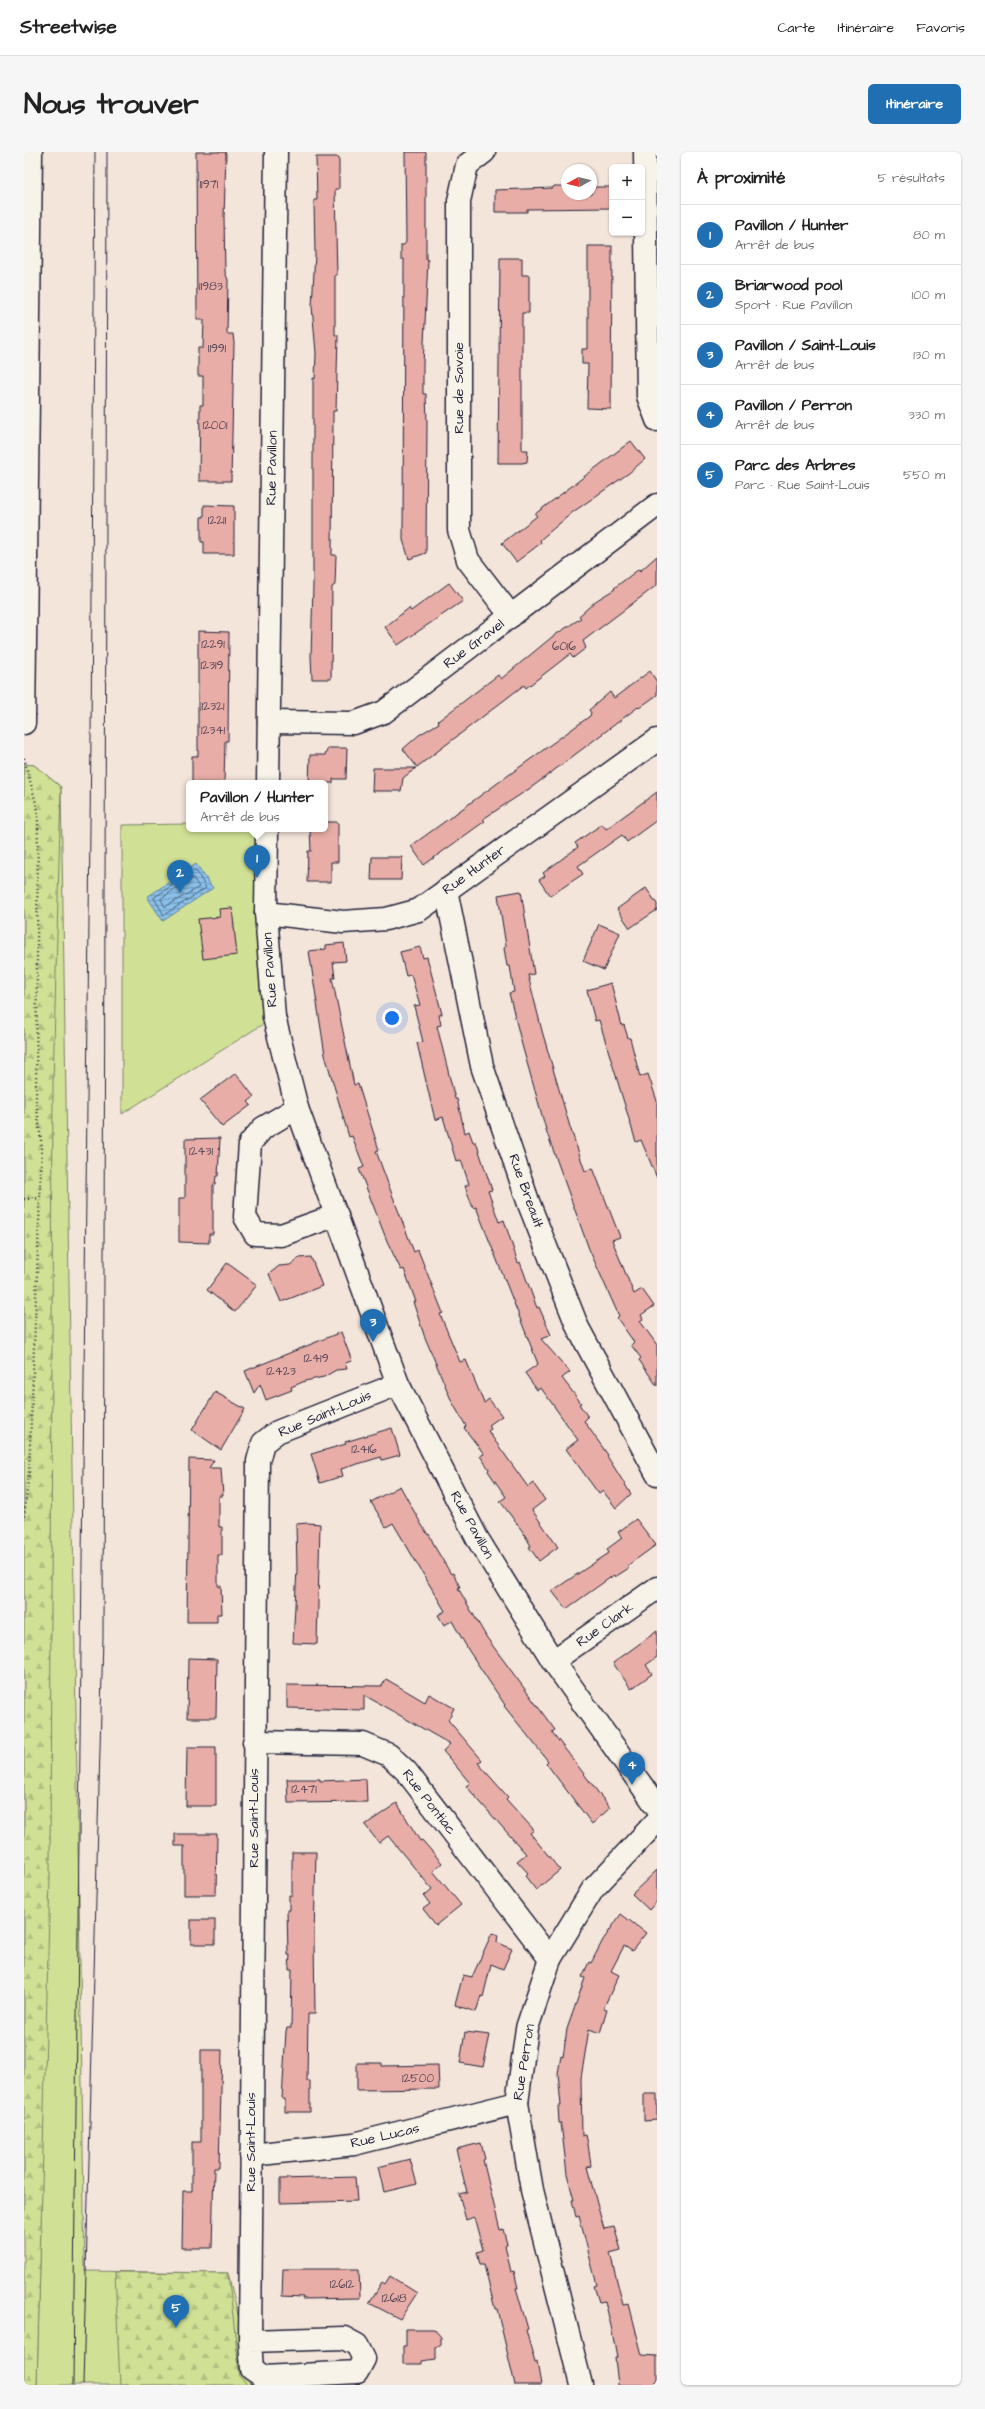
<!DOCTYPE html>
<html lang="fr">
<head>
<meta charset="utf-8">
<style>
	:root { --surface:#fff; --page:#f6f6f6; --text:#222; --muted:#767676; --line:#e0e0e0; --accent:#1f6fb2 }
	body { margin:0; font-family:"Architects Daughter",sans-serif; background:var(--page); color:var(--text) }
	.controls { position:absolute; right:12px; top:12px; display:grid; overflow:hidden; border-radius:6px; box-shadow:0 1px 3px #0004 }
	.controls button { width:36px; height:36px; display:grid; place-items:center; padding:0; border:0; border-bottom:1px solid var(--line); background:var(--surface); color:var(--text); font:20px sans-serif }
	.compass { position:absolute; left:537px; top:12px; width:36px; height:36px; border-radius:50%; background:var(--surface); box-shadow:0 1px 3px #0004; rotate:262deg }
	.you { position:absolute; left:368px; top:866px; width:14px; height:14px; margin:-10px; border:3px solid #fff; border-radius:50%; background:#1a73e8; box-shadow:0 0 0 6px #1a73e833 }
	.badge { display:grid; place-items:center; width:26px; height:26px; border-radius:50%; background:var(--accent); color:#fff; font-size:13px; font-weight:700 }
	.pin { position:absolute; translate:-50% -33px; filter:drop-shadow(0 1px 2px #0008) }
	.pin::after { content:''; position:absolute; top:21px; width:14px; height:12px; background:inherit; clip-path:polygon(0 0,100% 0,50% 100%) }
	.popup { position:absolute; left:162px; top:628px; width:142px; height:52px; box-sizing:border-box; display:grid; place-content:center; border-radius:6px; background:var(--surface); filter:drop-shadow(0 1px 3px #0005); font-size:13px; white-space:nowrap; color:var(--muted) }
	.popup b { font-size:15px; color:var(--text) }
	.popup::after { content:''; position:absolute; left:50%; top:100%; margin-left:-8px; border:8px solid transparent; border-top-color:var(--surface) }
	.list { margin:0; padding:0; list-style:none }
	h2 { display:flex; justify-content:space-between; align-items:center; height:52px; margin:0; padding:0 16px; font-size:17px }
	h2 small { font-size:13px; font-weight:400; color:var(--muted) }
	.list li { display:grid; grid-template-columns:26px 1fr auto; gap:12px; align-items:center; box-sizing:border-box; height:60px; padding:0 16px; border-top:1px solid var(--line) }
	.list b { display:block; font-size:15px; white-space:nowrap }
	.list p { margin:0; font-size:13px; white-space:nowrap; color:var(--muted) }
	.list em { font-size:13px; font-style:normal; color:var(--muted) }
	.map { position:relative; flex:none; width:633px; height:2233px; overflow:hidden; border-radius:6px }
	header { display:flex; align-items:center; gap:24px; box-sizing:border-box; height:56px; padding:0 20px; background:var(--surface); border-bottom:1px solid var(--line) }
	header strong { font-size:19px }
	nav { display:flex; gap:22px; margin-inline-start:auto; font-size:14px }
	.intro { display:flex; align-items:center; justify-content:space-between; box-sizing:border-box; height:96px; padding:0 24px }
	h1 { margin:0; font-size:28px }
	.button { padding:10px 18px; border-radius:6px; background:var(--accent); color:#fff; font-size:14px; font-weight:700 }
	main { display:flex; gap:24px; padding:0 24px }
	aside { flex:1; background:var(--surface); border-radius:6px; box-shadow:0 1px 3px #0004 }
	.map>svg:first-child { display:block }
	.green { fill:#d0e195; stroke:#798268 }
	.forest { fill:url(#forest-firs); stroke:#798268 }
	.water { fill:url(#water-rules); stroke:#6181a3 }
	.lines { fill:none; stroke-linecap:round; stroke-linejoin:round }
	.shore { stroke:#4c6281; stroke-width:1 }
	.building { fill:#e8ada6; stroke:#22223b }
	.minor-casing { stroke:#22223b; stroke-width:25 }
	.path { stroke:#22223b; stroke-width:2.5; stroke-dasharray:1 3; stroke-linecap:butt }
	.minor { stroke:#f7f3e8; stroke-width:22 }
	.tram { stroke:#22223b; stroke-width:1 }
	.labels { text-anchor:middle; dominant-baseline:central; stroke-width:3; stroke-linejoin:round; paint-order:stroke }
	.number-label { font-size:12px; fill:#544556 }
	.street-label { font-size:14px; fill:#22223b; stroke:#f7f3e8 }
</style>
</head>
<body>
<header>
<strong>Streetwise</strong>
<nav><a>Carte</a><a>Itinéraire</a><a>Favoris</a></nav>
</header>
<div class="intro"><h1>Nous trouver</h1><a class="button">Itinéraire</a></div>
<main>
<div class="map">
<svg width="633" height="2233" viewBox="0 0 633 2233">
	<defs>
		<pattern id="forest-firs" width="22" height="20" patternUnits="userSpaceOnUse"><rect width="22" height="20" fill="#d0e195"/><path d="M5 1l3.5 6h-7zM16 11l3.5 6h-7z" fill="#b2c181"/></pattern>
		<pattern id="water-rules" width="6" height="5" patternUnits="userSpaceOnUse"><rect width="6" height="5" fill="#8bc1e9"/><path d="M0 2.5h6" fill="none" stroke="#719cbe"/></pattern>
	</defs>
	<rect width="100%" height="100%" fill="#f4e5db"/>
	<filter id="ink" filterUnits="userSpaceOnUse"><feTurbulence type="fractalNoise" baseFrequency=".025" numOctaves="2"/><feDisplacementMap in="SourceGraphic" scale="8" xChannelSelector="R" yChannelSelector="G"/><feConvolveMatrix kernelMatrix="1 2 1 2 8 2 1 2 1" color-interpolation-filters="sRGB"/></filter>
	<g filter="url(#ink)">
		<g class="green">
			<polygon points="0,612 10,613 37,635 61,2119 204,2121 231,2233 13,2233 17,2066 0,2071"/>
			<polygon points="165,672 165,677 243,677 250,865 98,962 98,673"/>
		</g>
		<g class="forest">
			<polygon points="0,612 10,613 37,635 29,931 26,1724 13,2233 0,2233"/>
			<polygon points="91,2120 204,2121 216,2225 223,2233 96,2233"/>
		</g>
		<polygon class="water" points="172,712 189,736 139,769 123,745"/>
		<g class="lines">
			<g class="shore">
				<polygon points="170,719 173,720 182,736 140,763 130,746"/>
				<polygon points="169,726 175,735 141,755 137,747"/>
			</g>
		</g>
		<g class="building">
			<polygon points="172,0 201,0 202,2 200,65 201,120 204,128 203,182 209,182 210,191 207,329 175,329 176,253 179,253 179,224 174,224 174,196 179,196 180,168 173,168"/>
			<polygon points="381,0 402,0 402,107 404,108 399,213 399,242 402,242 403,270 402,401 385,407 379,388 380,107 377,107 377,93 380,93 382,90"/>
			<polygon points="292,5 315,5 315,37 311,37 313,123 311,123 311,183 314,183 312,259 309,259 308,403 312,403 311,433 308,435 307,527 288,527 287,504 289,433 289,226 291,227 292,201 288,154 291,102 290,48 293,48"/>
			<polygon points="530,34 543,34 543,42 567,42 567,35 588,35 588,56 503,57 503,60 471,60 471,38 529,36"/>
			<polygon points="564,94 588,94 587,257 563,256 564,212 558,212 558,197 564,197"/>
			<polygon points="476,106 498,106 498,123 505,123 505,161 498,161 498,298 504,298 503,310 498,311 474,311"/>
			<polygon points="607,289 621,307 605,321 549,360 516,388 517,391 492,410 478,391 513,364 511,362"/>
			<polygon points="180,353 210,354 210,402 180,402 180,390 177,390 177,365 180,365"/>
			<polygon points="633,404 633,433 559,489 562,496 549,506 546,502 502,536 500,533 393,615 379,597 395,583 415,571 414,569 474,523 477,527 528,485 557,466 555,464 573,448 591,437 590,436 615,417 616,419"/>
			<polygon points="425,431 439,449 374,493 361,475 385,456 387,459"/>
			<polygon points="174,479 205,480 204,589 201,589 200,631 169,631 168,628 168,604 174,604"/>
			<polygon points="626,519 633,530 633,543 615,556 614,555 508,635 459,667 461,669 400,713 387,694 566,564 567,561 565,558 586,540 590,546"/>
			<polygon points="304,596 323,596 322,627 309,627 309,631 285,631 286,603 301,603"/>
			<polygon points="349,616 392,616 379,626 377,639 348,639"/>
			<polygon points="633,640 633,668 603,690 598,683 554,714 559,722 526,744 515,728 521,724 519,721 554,695 551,691 578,672 582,677"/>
			<polygon points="301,670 314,670 314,710 307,710 307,730 283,730 284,699 287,699 286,677 301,677"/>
			<polygon points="348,705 378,705 377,728 347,728"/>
			<polygon points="622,736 633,752 633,758 606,776 593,757"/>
			<polygon points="497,739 510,822 504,823 518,879 546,975 561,1019 569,1016 596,1085 588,1088 610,1142 618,1137 630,1154 617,1163 619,1167 616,1169 633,1193 633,1234 615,1208 617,1206 607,1193 610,1190 593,1166 595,1164 565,1097 523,981 498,893 485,841 490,840 486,814 483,814 480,796 482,794 474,743"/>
			<polygon points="208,756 213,803 179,807 174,767 196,765 195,757"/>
			<polygon points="575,772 596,781 580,818 559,809"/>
			<polygon points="320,791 322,809 309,810 311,826 308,826 330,933 334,932 355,998 352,999 366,1037 390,1100 394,1098 419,1161 416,1162 436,1210 442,1208 460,1251 465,1247 478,1264 465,1273 467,1277 464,1279 504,1335 509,1331 521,1348 508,1358 534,1395 515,1409 505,1395 507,1394 499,1380 476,1349 482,1345 464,1319 465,1317 456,1304 460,1302 440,1276 442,1274 428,1250 400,1183 389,1150 392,1150 380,1117 377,1118 363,1089 335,1017 340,1015 328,984 325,985 301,903 285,799 302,797 302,793"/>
			<polygon points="396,795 399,806 403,805 418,862 415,863 417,873 413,874 431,947 433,947 441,981 445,979 449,990 452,990 468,1038 464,1039 475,1070 480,1068 494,1111 496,1110 513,1156 515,1155 527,1183 517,1187 546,1220 538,1226 557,1251 555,1252 564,1265 560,1269 584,1303 583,1304 607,1342 592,1356 579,1339 575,1342 542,1297 554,1288 517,1236 513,1238 501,1221 514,1212 452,1055 449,1056 441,1034 445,1032 437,1008 432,1009 419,965 411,968 393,891 399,890 390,854 396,853 387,823 382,824 376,800"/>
			<polygon points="587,831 598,874 600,873 604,886 606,886 616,925 624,922 633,949 633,1026 617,988 612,990 575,868 571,869 563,838"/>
			<polygon points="212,921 230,945 224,950 227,953 198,975 176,948"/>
			<polygon points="196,986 194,1024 192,1024 191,1032 189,1033 189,1082 185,1082 185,1091 155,1090 155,1046 161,1046 161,987"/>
			<polygon points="287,1105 298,1134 257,1150 245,1122 255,1114 266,1113 275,1106"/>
			<polygon points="203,1111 233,1133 211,1160 183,1138"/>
			<polygon points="317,1180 328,1209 321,1211 323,1217 312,1218 300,1225 281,1229 267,1235 268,1238 242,1248 236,1232 230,1241 221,1219"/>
			<polygon points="191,1240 221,1257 197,1298 168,1278"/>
			<polygon points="368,1276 376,1303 358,1308 357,1305 317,1317 319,1324 296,1331 287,1302 322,1292 321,1290"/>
			<polygon points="165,1307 190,1308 185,1316 197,1316 199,1344 195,1344 195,1375 198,1375 198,1403 194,1403 194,1434 197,1434 198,1462 193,1462 193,1470 163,1470"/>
			<polygon points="376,1334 396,1370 404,1383 405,1382 412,1397 427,1422 429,1421 436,1435 434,1436 463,1486 531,1578 528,1580 586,1656 568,1672 522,1611 524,1609 480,1554 481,1553 445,1499 428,1469 420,1473 414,1463 421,1459 369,1371 362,1375 347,1350"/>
			<polygon points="612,1367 632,1393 603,1414 605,1416 591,1425 590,1423 542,1457 528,1439 585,1401 583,1397 598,1386 594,1380"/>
			<polygon points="284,1371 296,1372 293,1492 269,1491 273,1417 272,1372"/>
			<polygon points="633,1479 633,1505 622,1513 628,1522 607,1537 589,1511"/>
			<polygon points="164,1506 193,1507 192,1566 163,1566"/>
			<polygon points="362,1527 401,1550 405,1542 430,1556 424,1568 458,1608 454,1611 484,1645 482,1647 510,1678 506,1681 536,1718 512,1738 501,1724 504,1721 493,1709 502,1702 442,1634 446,1631 419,1599 426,1592 340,1543 340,1558 263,1556 263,1533 358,1534"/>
			<polygon points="163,1595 192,1595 192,1654 162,1654"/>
			<polygon points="263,1627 296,1627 296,1629 342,1627 343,1650 264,1651"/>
			<polygon points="373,1651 396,1689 398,1688 418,1711 409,1719 437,1753 412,1773 399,1757 406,1752 400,1744 408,1737 364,1684 355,1691 341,1673"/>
			<polygon points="151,1682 193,1682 192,1743 160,1743 160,1694 151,1694"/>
			<polygon points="268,1700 292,1700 290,1787 291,1862 284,1862 283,1929 286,1929 286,1960 261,1960 261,1947 258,1947 262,1879 263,1876 267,1876 268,1818 265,1818 266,1803 264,1803 263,1758 265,1758 265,1743 268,1743"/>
			<polygon points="633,1718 633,1749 625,1758 608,1742"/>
			<polygon points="597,1762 622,1781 608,1799 600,1794 587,1819 595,1823 579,1857 583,1858 576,1881 565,1877 557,1926 558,1984 562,1983 564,1992 567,2014 563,2015 580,2077 590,2075 597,2098 586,2101 599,2153 605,2152 618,2203 633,2204 633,2227 629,2233 594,2233 591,2206 593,2206 587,2174 581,2149 575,2150 570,2134 573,2133 569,2118 555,2064 552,2065 548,2048 550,2048 543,2022 537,1971 535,1971 534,1954 537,1954 534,1921 537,1904 539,1905 543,1877 561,1826 558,1825 565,1810 567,1811 579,1788"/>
			<rect x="167" y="1768" width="24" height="24"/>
			<polygon points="468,1781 474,1783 473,1790 488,1797 479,1817 467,1812 459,1845 457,1844 452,1860 431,1853 439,1823 448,1825"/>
			<polygon points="441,1880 466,1883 459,1915 436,1911"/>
			<polygon points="177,1898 198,1898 195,2016 190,2016 188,2096 158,2096 159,2039 168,2039 168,1990 177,1990"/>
			<polygon points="333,1911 358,1911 358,1914 414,1913 415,1937 333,1938"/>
			<polygon points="620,1942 633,1942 633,1968 620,1969"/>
			<polygon points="457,1991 461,2007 459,2008 476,2078 479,2077 483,2092 481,2093 487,2120 490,2119 494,2136 492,2136 504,2177 502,2178 511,2211 513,2210 517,2233 491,2233 473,2157 471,2157 460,2113 456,2113 453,2100 459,2098 450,2065 442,2068 435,2042 443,2040 432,1997"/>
			<polygon points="386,2007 393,2032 360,2040 354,2015"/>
			<polygon points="331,2025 333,2049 256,2051 256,2027"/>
			<polygon points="259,2117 335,2117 336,2146 278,2147 279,2145 258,2144"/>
			<polygon points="366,2124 393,2141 376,2167 345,2151 358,2130 361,2132"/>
			<polygon points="382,2177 410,2177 417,2185 417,2192 412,2196 412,2207 398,2209 398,2212 379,2212 379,2194 382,2194"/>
		</g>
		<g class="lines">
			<g class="minor-casing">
				<g id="minor">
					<polyline points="460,0 443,13 435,49 435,378 444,408 487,464"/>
					<polyline points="621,0 624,244 633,268"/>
					<polyline points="245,570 330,571 360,560 633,353"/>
					<polyline points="0,571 7,0"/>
					<polyline points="244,631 252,0"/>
					<polyline points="243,677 242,761 250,865 273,956 374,1232 453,1386 529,1509 633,1655"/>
					<polyline points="422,738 458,914 505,1052 554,1176 633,1322"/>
					<polyline points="242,761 319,770 362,767 395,758 633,588"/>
					<polyline points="273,956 239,976 226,991 221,1065 231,1082 257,1083 313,1063"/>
					<polyline points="529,1509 633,1436"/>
					<polyline points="230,1590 339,1592 365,1603 382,1619 526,1807"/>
					<polyline points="227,2003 330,1992 493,1951"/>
					<polyline points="226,2189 320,2186 333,2193 340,2207 333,2220 240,2225 228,2217 226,2189 234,1309 239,1291 253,1280 374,1232"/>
					<polyline points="557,2233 508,2038 493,1951 503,1876 526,1807 569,1737 633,1669"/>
				</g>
			</g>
			<g class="path">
				<polyline points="0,606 14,659 12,949 18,996 5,1320 0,1365"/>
				<polyline points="0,1047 16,1046"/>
			</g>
			<use href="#minor" class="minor"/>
			<g class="tram">
				<polyline points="49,2233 67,586 71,0"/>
				<polyline points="59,2233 79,1485 83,0"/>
			</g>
		</g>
	</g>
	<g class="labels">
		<g class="number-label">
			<text x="185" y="32">11971</text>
			<text x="187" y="134">11983</text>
			<text x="193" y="196">11991</text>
			<text x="191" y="273">12001</text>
			<text x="193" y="368">12211</text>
			<text x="189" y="492">12291</text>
			<text x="540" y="494">6016</text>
			<text x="188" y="513">12319</text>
			<text x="189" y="554">12321</text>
			<text x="189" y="578">12341</text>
			<text x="177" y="999">12431</text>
			<text x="292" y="1206">12419</text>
			<text x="257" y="1219">12423</text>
			<text x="340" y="1297">12416</text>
			<text x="280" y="1637">12471</text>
			<text x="394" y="1926">12500</text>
			<text x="318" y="2132">12612</text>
			<text x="370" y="2146">12618</text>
		</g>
		<g class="street-label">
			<text transform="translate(435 236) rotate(-90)">Rue de Savoie</text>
			<text transform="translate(248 316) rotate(-89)">Rue Pavillon</text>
			<text transform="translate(450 492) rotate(-37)">Rue Gravel</text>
			<text transform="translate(450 718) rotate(-36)">Rue Hunter</text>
			<text transform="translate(246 818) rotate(-94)">Rue Pavillon</text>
			<text transform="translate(502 1039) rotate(70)">Rue Breault</text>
			<text transform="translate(301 1262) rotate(-23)">Rue Saint-Louis</text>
			<text transform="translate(448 1373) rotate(61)">Rue Pavillon</text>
			<text transform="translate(581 1473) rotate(-35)">Rue Clark</text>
			<text transform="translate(405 1650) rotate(52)">Rue Pontiac</text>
			<text transform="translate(230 1666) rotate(-90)">Rue Saint-Louis</text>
			<text transform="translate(500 1910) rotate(-81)">Rue Perron</text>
			<text transform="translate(361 1984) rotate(-13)">Rue Lucas</text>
			<text transform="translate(227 1990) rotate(-90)">Rue Saint-Louis</text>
		</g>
	</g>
</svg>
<div class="controls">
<button>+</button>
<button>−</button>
</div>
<svg class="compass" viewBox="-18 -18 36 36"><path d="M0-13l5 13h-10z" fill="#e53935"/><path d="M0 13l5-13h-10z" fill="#767676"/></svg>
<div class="you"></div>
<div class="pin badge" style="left:233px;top:726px">1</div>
<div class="popup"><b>Pavillon / Hunter</b>Arrêt de bus</div>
<div class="pin badge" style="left:156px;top:741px">2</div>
<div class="pin badge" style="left:349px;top:1190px">3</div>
<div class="pin badge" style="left:608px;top:1633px">4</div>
<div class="pin badge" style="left:152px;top:2176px">5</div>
</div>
<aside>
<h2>À proximité<small>5 résultats</small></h2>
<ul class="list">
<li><span class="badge">1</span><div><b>Pavillon / Hunter</b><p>Arrêt de bus</p></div><em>80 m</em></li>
<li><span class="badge">2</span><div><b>Briarwood pool</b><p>Sport · Rue Pavillon</p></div><em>100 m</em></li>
<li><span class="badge">3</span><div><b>Pavillon / Saint-Louis</b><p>Arrêt de bus</p></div><em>130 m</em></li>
<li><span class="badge">4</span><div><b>Pavillon / Perron</b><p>Arrêt de bus</p></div><em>330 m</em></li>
<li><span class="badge">5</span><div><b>Parc des Arbres</b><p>Parc · Rue Saint-Louis</p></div><em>550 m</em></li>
</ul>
</aside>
</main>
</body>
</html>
